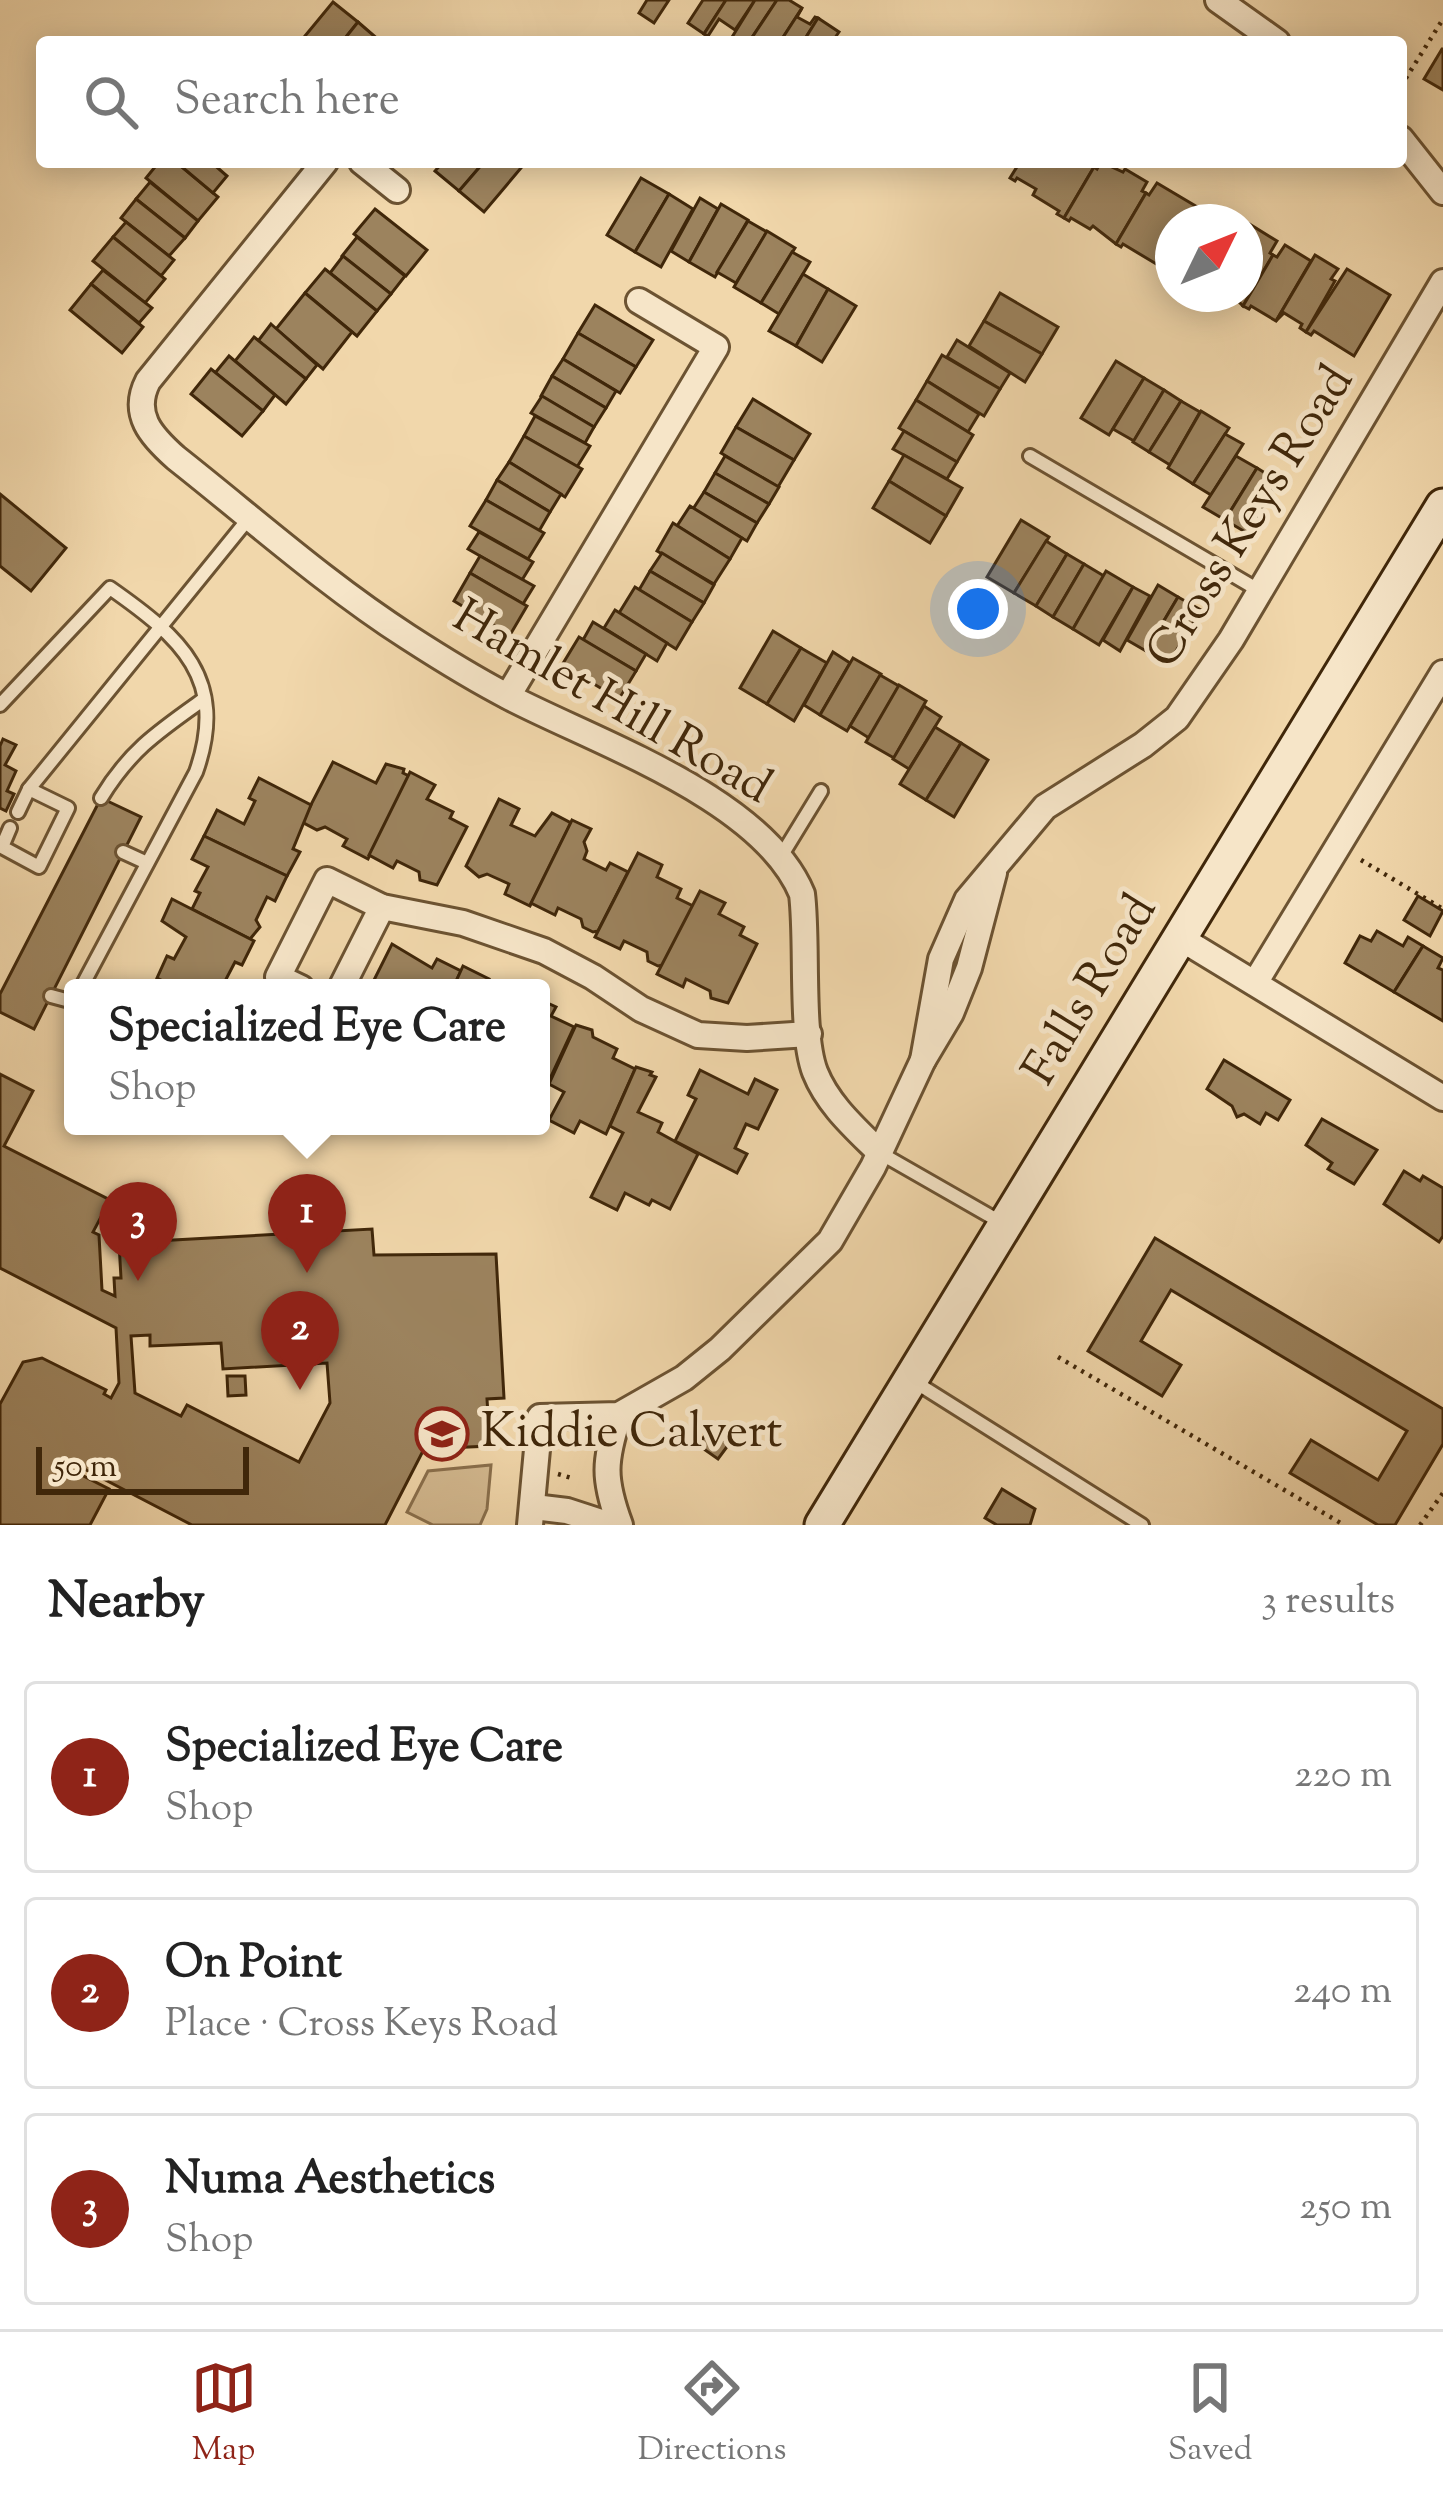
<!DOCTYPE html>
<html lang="en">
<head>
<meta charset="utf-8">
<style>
	:root { --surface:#fff; --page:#f6f6f6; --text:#222; --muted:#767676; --line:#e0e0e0; --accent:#8f2418 }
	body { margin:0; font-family:"Sorts Mill Goudy",serif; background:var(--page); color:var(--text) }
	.compass { position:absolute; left:1155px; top:204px; width:108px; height:108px; border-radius:50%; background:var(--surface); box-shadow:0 6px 30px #0003; rotate:47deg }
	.scale { position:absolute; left:36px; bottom:30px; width:213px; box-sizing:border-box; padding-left:12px; border:6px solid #40270a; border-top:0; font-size:33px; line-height:42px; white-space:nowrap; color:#40270a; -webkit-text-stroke:9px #f6e5c8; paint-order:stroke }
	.you { position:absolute; left:978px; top:609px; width:42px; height:42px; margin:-30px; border:9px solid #fff; border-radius:50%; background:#1a73e8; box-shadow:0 0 0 18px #1a73e833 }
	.badge { display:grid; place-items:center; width:78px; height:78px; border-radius:50%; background:var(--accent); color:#fff; font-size:39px; font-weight:700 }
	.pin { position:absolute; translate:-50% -99px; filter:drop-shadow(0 3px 6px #0008) }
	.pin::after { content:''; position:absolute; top:63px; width:42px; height:36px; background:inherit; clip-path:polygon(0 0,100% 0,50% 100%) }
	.popup { position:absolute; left:64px; top:979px; width:486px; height:156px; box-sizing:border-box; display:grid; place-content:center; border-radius:12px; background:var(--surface); filter:drop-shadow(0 3px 9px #0005); font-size:39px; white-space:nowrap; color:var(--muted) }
	.popup b { font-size:45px; color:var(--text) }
	.popup::after { content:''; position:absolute; left:50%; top:100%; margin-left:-24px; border:24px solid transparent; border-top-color:var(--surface) }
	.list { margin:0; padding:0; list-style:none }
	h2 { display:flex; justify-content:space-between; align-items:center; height:156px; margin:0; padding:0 48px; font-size:51px }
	h2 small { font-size:39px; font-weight:400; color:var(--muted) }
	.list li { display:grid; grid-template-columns:78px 1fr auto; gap:36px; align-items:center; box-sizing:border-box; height:192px; margin:0 24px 24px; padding:0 24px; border:3px solid var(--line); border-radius:12px }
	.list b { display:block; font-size:45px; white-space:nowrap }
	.list p { margin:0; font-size:39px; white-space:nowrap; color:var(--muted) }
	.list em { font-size:39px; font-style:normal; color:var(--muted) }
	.icon { flex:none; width:66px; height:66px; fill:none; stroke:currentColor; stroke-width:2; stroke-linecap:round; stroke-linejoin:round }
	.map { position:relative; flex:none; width:1443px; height:1525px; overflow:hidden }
	.search { position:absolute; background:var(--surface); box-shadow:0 6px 30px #0003; left:36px; right:36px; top:36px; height:132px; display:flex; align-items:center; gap:30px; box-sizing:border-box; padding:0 42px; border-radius:12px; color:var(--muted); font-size:45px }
	.sheet { height:804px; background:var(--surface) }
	nav { display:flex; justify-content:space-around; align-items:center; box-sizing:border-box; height:168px; border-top:3px solid var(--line); background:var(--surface); font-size:33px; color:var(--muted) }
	nav a { display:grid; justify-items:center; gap:6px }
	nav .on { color:var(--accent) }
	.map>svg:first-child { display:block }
	.green { fill:#d3b990; stroke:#8a704d; stroke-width:3 }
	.building { fill:#9c835e; stroke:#40270a; stroke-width:3; fill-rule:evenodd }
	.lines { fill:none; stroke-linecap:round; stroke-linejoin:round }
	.lane-casing { stroke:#6c5332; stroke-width:18 }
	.street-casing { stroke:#6c5332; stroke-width:30 }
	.secondary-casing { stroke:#40270a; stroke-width:39 }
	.path { stroke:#40270a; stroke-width:4.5; stroke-dasharray:3 6; stroke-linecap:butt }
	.lane { stroke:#f6e5c8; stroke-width:12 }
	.street { stroke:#f6e5c8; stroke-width:24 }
	.secondary { stroke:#f6e5c8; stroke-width:33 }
	.labels { text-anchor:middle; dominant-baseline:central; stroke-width:10; stroke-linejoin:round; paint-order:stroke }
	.street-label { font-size:48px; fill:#40270a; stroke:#f6e5c8 }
	.poi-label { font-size:48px; fill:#40270a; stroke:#f6e5c8; text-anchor:start }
</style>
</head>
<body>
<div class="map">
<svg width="1443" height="1525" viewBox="0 0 1443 1525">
	<rect width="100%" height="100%" fill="#f1d7ab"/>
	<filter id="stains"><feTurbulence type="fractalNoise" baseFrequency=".00167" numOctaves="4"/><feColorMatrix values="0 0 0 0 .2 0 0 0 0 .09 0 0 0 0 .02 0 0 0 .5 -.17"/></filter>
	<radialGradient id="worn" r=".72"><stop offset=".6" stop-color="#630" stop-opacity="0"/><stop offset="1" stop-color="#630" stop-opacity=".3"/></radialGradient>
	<polygon class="green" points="491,1465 487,1509 480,1525 433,1525 407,1512 428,1471"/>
	<g class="building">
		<polygon points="647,0 669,0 654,23 639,13"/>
		<polygon points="703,0 726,0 704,34 688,23"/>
		<polygon points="726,0 755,0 735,30 719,19 708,36 704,34"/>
		<polygon points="755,0 777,0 749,42 729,42"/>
		<polygon points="777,0 789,0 802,8 780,42 749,42"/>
		<polygon points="333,2 358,22 342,42 300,42"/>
		<polygon points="802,8 797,17 810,24 815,17 818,18 803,42 780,42"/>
		<polygon points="818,18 839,32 832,42 803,42"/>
		<polygon points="358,22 380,41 380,42 342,42"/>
		<polygon points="1442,49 1443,49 1443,90 1424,79"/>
		<polygon points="159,162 176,162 218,197 198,221 146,178"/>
		<polygon points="176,162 211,162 227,176 213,193"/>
		<polygon points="443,162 484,162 459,191 435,171"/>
		<polygon points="484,162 526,162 484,212 459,191"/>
		<polygon points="1020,162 1092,162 1094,167 1064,218 1057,214 1059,211 1033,195 1036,189 1017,178 1015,181 1010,178"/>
		<polygon points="1101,162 1123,172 1125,169 1147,182 1142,191 1146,193 1116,244 1093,226 1090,229 1071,218 1069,221 1064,218 1094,167 1097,169"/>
		<polygon points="641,178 669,194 635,252 607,235"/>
		<polygon points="150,182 198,221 185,238 136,199"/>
		<polygon points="1157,183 1199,208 1190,222 1173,222 1173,251 1163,268 1123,244 1121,247 1116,244 1146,193 1149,195"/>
		<polygon points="669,194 693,209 661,267 635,252"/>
		<polygon points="700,198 718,209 689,262 671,251"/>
		<polygon points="136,199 185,238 169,256 121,218"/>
		<polygon points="721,204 748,220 715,277 689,262"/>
		<polygon points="375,209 427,250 406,276 354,234"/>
		<polygon points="1235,215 1277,241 1270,253 1273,255 1243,306 1231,294 1245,294 1245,222 1231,222"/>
		<polygon points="748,221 767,232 736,283 717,272"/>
		<polygon points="126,222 174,260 161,276 113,237"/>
		<polygon points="767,231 795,248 761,303 734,287"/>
		<polygon points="113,237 165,279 145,303 93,261"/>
		<polygon points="357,237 405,276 391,294 342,256"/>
		<polygon points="1285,245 1311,261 1276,321 1251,306 1249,309 1243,306 1273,255 1277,257"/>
		<polygon points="792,252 810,262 779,314 761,303"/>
		<polygon points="1315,255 1338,269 1331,279 1335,281 1306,332 1300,328 1302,324 1284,313 1276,321"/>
		<polygon points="343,256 391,294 377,311 330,273"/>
		<polygon points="325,269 377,311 357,336 305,293"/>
		<polygon points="1347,269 1390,295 1354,356 1314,331 1311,335 1306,332"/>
		<polygon points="103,270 152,308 139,323 91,284"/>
		<polygon points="803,274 828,289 796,346 769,331"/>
		<polygon points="91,284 143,327 122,353 70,310"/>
		<polygon points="828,289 856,306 822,362 796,346"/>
		<polygon points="305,293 352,332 323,369 276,329"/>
		<polygon points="1000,293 1058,327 1042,354 984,321"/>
		<polygon points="595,305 653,340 636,367 578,333"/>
		<polygon points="984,321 1042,354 1025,382 969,346"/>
		<polygon points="271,324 317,365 306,379 258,341"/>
		<polygon points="578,333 636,367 620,393 563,359"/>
		<polygon points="254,337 306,379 286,404 235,361"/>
		<polygon points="957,340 1010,373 1000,389 947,357"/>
		<polygon points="942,355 1000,389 984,416 927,381"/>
		<polygon points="229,356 275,395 263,411 215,373"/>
		<polygon points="563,359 616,391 606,408 552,376"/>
		<polygon points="1116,361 1144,378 1109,435 1081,418"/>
		<polygon points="211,369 263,411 242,436 191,394"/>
		<polygon points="552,376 606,408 594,427 541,396"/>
		<polygon points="1144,378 1164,390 1134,441 1113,429"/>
		<polygon points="927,381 979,414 968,432 916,400"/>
		<polygon points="1164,390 1181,401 1149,452 1133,442"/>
		<polygon points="542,396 594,427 585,443 531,413"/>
		<polygon points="753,399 810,434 794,460 736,427"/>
		<polygon points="916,400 973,435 957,462 899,428"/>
		<polygon points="1181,401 1200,412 1170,465 1149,452"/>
		<polygon points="1201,411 1229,428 1193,484 1168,468"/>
		<polygon points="535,416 590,446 577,467 524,436"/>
		<polygon points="736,427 794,460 778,487 721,453"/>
		<polygon points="904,431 957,462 947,479 893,449"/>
		<polygon points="1225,434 1243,444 1211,495 1193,484"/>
		<polygon points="524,436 582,469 565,497 509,462"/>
		<polygon points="904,455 962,488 946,516 889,481"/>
		<polygon points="725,456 779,487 769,504 715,473"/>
		<polygon points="1236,456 1257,468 1225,520 1203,507"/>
		<polygon points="509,462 561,494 550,512 497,480"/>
		<polygon points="1257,468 1278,481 1247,533 1225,520"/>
		<polygon points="715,473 769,504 757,523 704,492"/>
		<polygon points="497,480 550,512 539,531 486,500"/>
		<polygon points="889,481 946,516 930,543 873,508"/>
		<polygon points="704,492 757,523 747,541 693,509"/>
		<polygon points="0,494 66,548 31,591 0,566"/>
		<polygon points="486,500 544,533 528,559 470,526"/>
		<polygon points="690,506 742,538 730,559 677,526"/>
		<polygon points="1021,520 1049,537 1014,593 987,577"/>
		<polygon points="673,523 730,559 714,584 657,551"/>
		<polygon points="479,532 533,562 522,580 468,549"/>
		<polygon points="1046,541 1067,554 1036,606 1014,593"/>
		<polygon points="662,553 714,585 704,603 650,571"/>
		<polygon points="1067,554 1084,564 1053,617 1036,606"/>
		<polygon points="480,556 534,586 523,604 470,573"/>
		<polygon points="1084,564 1104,576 1073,629 1053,617"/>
		<polygon points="650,571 704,603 692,622 639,590"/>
		<polygon points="1106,571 1133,587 1099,645 1073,629"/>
		<polygon points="470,573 527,606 510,635 454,601"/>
		<polygon points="1158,585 1178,597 1146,651 1127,640"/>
		<polygon points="635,587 692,622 676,649 619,613"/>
		<polygon points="1133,587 1150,596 1120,651 1103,640"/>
		<polygon points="1178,597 1201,610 1168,664 1146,651"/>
		<polygon points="615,610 667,643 657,661 604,628"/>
		<polygon points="593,622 646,654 636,671 583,640"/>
		<polygon points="773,631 801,648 767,704 740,688"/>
		<polygon points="579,637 636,671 619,699 562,665"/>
		<polygon points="801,648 827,663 794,721 767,704"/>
		<polygon points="833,652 850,663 820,715 804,705"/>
		<polygon points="853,658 881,674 847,731 820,715"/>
		<polygon points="880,675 899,686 869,738 850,726"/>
		<polygon points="899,685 926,701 894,758 866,742"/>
		<polygon points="924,706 941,717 909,769 893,759"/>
		<polygon points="935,727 961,743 926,800 900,784"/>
		<polygon points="3,739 16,745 5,765 16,771 7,791 14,794 6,811 0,808 0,746"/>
		<polygon points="961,743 988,760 954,817 926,800"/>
		<polygon points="333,762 376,783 386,764 404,769 403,773 409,776 368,859 343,846 347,839 325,827 317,830 302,822"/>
		<polygon points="410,772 435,785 427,799 453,812 450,818 467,827 437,885 420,880 419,872 397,861 393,868 369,855"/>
		<polygon points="259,778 311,805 293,849 300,852 287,876 204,836 217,810 244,824 255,801 249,798"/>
		<polygon points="101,798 141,817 34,1029 0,1012 0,994"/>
		<polygon points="499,799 519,809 511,825 535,836 552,813 571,823 530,906 505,894 509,884 487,874 479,877 466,866"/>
		<polygon points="572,820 591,829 584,842 587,851 584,859 606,870 610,863 628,872 598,931 593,932 583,927 581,919 558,908 555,915 531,903"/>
		<polygon points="204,836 287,876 275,901 267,897 256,920 260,927 250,939 192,909 200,893 195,891 208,867 192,859"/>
		<polygon points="638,853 662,865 657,877 681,889 677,898 693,906 663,965 658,966 648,961 647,952 624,941 620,949 595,937"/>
		<polygon points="700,891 725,903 719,914 744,927 740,935 757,944 728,1003 711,998 710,991 686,979 683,987 657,974"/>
		<polygon points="1418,896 1443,911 1430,936 1404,920"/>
		<polygon points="172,899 254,941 242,965 235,962 223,985 226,988 177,988 157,978 167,956 174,959 186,937 162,921"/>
		<polygon points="1377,931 1403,946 1408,937 1423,946 1394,992 1345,963 1360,936 1371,941"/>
		<polygon points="392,944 432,968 437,959 461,971 453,988 370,988"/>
		<polygon points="1423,946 1443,958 1438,968 1443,970 1443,1021 1394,992"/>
		<polygon points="463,966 489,979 485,988 453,988"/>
		<polygon points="541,1000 556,1007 551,1016 574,1027 542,1096"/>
		<polygon points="576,1025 592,1030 593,1037 617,1049 613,1058 635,1069 606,1134 580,1121 574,1133 549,1120 564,1092 549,1084"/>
		<polygon points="1224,1060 1290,1100 1278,1120 1266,1113 1260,1124 1244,1114 1237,1117 1232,1106 1207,1089"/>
		<polygon points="636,1067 652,1072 650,1075 656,1077 638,1112 662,1123 658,1132 698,1154 670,1209 652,1200 649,1205 625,1193 617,1210 591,1197 623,1133 610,1126"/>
		<polygon points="700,1070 748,1094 755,1079 777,1090 758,1129 746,1124 735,1148 747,1154 737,1173 675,1141 696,1099 688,1095"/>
		<path d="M0,1074l33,17 -29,55 106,54 -17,32 6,3 3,55 13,6 -1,-18h7l-2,-35 253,-14 2,26 122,-1 8,144 -17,1 3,47 -66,3 -39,76h-193l-125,-65 -3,6 45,23 -19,36h-90v-121l23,-42 19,-4 64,32 -2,4 7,4 8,-15 -3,-55 -116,-60zM150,1335v11l71,-3 2,26 104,-6 3,40 -31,59 -112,-57 -6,11 -46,-23 -4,-57z"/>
		<polygon points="1322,1119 1377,1150 1354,1184 1328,1169 1332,1163 1306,1145"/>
		<polygon points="1404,1171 1420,1181 1423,1176 1443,1188 1443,1236 1439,1242 1384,1204"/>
		<polygon points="1155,1238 1443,1409 1443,1444 1395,1525 1378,1525 1290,1473 1311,1440 1378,1480 1407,1431 1171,1290 1141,1341 1181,1365 1162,1396 1088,1351"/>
		<polygon points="227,1376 245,1376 246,1395 228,1396"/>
		<polygon points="709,1430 729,1444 718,1459 698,1445"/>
		<polygon points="1002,1489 1035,1509 1030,1525 997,1525 985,1518"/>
	</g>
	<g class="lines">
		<g class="lane-casing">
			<g id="lane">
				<polyline points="1030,456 1260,591"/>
				<path d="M0,705l110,-117c70,49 119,91 86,184l-115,216"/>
				<path d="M101,798c29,-48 58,-67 103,-99"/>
				<polyline points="18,812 29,789 249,518"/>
				<polyline points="10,828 2,847 39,867 68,808 29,789"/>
				<polyline points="123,852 147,863"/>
				<polyline points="780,858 821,791"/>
				<polyline points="51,996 66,1000 73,996"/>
				<polyline points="880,1153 1004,1224"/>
				<polyline points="915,1382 1142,1525"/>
			</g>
		</g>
		<g class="street-casing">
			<g id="street">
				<polyline points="1218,0 1277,42"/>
				<polyline points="1401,139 1443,192"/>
				<path d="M325,162l-177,219c-17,33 3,55 28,77 76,60 151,127 232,179 34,22 68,43 103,61 87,45 252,101 291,196 6,47 -2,139 13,178 13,33 41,57 65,81"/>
				<polyline points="362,162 397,190"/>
				<polyline points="508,696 716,347 639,301"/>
				<polyline points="1180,938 1443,1098"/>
				<polyline points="1255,983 1443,673"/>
				<polyline points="301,988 278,977 327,880 382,907 463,923 544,951 593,977 641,1009 698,1035 747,1038 809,1034"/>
				<polyline points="341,988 382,907"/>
				<polyline points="923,1060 941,959 967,900 1045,807 1143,745 1177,718 1231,640 1443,282"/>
				<path d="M619,1415c-15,46 -16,64 1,110"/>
				<polyline points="534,1507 567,1511 610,1525"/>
				<polyline points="530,1525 540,1417 619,1415 684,1378 720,1349 830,1241 873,1167 923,1060 951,1013 969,968 994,873"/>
			</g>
		</g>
		<g class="secondary-casing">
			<polyline id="secondary" points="822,1525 1443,506"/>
		</g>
		<g class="path">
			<polyline points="1401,86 1443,19"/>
			<polyline points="1361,860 1443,909"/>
			<polyline points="1058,1357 1344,1525"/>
			<polyline points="558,1474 575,1479"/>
			<polyline points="1420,1525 1443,1493"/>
		</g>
		<use href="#lane" class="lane"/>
		<use href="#street" class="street"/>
		<use href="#secondary" class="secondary"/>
	</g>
	<defs>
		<g id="school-ring" transform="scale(2.7)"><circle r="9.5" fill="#f6e5c8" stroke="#8f2418" stroke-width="1.5"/><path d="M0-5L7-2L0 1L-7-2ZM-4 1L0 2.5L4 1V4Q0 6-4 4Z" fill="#8f2418"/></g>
	</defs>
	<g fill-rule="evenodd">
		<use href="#school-ring" x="442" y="1434"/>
	</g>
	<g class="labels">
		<g class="street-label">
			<text transform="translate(1252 518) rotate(-58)">Cross Keys Road</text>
			<text transform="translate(611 704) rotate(30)">Hamlet Hill Road</text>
			<text transform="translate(1092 991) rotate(-59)">Falls Road</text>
		</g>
		<g class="poi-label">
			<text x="481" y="1434">Kiddie Calvert</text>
		</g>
	</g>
	<rect width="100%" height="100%" filter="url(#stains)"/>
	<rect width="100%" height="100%" fill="url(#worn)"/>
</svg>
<svg class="compass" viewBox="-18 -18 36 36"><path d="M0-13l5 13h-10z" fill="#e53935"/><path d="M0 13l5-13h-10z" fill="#767676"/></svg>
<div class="scale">50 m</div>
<div class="you"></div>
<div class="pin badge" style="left:307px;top:1273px">1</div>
<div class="popup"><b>Specialized Eye Care</b>Shop</div>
<div class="pin badge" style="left:300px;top:1390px">2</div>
<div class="pin badge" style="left:138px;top:1281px">3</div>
<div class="search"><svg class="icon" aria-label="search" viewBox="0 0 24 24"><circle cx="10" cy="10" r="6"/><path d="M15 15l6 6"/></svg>Search here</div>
</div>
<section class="sheet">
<h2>Nearby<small>3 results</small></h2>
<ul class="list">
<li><span class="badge">1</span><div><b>Specialized Eye Care</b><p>Shop</p></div><em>220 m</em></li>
<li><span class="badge">2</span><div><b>On Point</b><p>Place · Cross Keys Road</p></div><em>240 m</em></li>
<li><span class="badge">3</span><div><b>Numa Aesthetics</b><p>Shop</p></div><em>250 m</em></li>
</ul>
</section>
<nav>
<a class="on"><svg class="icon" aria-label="map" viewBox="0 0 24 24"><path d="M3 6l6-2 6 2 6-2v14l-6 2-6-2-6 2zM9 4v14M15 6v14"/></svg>Map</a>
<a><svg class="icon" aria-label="directions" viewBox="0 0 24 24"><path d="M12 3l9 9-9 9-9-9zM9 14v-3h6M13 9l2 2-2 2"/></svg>Directions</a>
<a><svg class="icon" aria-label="saved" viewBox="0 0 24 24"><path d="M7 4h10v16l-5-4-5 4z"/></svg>Saved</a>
</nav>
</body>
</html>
